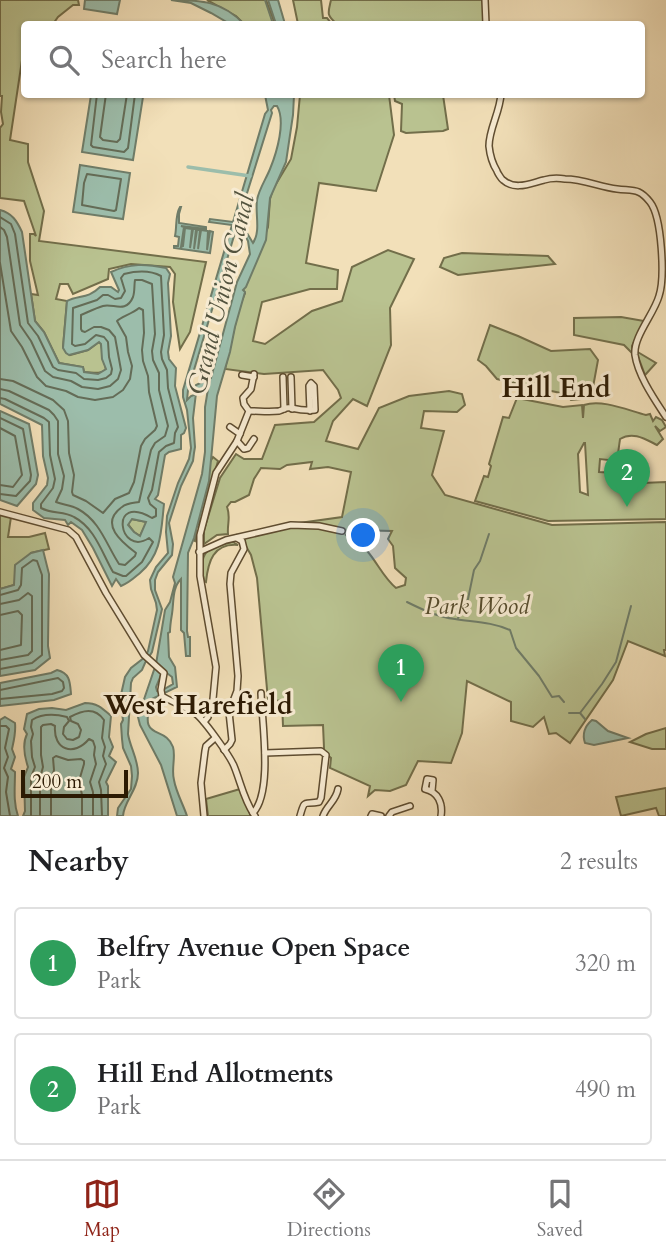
<!DOCTYPE html>
<html lang="en">
<head>
<meta charset="utf-8">
<style>
	:root { --surface:#fff; --page:#f2f2f2; --text:#202124; --muted:#757577; --line:#e0e0e0; --accent:#8f2418 }
	body { margin:0; font-family:Cardo,serif; background:var(--page); color:var(--text) }
	.scale { position:absolute; left:21px; bottom:18px; width:107px; box-sizing:border-box; padding-left:7px; border:4px solid #2c1a03; border-top:0; font-size:19px; line-height:24px; white-space:nowrap; color:#2c1a03; -webkit-text-stroke:5px #f7ebd2; paint-order:stroke }
	.you { position:absolute; left:364px; top:536px; width:24px; height:24px; margin:-18px; border:5px solid #fff; border-radius:50%; background:#1a73e8; box-shadow:0 0 0 10px #1a73e833 }
	.badge { display:grid; place-items:center; width:46px; height:46px; border-radius:50%; background:var(--accent); color:#fff; font-size:23px; font-weight:700 }
	.pin { position:absolute; translate:-50% -58px; filter:drop-shadow(0 2px 4px #0008) }
	.pin::after { content:''; position:absolute; top:37px; width:24px; height:21px; background:inherit; clip-path:polygon(0 0,100% 0,50% 100%) }
	.list { margin:0; padding:0; list-style:none }
	h2 { display:flex; justify-content:space-between; align-items:center; height:91px; margin:0; padding:0 28px; font-size:30px }
	h2 small { font-size:23px; font-weight:400; color:var(--muted) }
	.list li { display:grid; grid-template-columns:46px 1fr auto; gap:21px; align-items:center; box-sizing:border-box; height:112px; margin:0 14px 14px; padding:0 14px; border:2px solid var(--line); border-radius:7px }
	.list b { display:block; font-size:26px; white-space:nowrap }
	.list p { margin:0; font-size:23px; white-space:nowrap; color:var(--muted) }
	.list em { font-size:23px; font-style:normal; color:var(--muted) }
	.icon { flex:none; width:38px; height:38px; fill:none; stroke:currentColor; stroke-width:2; stroke-linecap:round; stroke-linejoin:round }
	.map { position:relative; flex:none; width:666px; height:816px; overflow:hidden }
	.search { position:absolute; background:var(--surface); box-shadow:0 2px 5px #0004; left:21px; right:21px; top:21px; height:77px; display:flex; align-items:center; gap:18px; box-sizing:border-box; padding:0 24px; border-radius:7px; color:var(--muted); font-size:26px }
	.sheet { height:343px; background:var(--surface) }
	nav { display:flex; justify-content:space-around; align-items:center; box-sizing:border-box; height:98px; border-top:2px solid var(--line); background:var(--surface); font-size:19px; color:var(--muted) }
	nav a { display:grid; justify-items:center; gap:4px }
	nav .on { color:var(--accent) }
	.map>svg:first-child { display:block }
	.green { fill:#b9c290; stroke:#726e4a; stroke-width:2; fill-rule:evenodd }
	.water { fill:#9cbdab; stroke:#6f7c68; stroke-width:2; fill-rule:evenodd }
	.lines { fill:none; stroke-linecap:round; stroke-linejoin:round }
	.shore { stroke:#646c57; stroke-width:2 }
	.stream { stroke:#6f7c68; stroke-width:2 }
	.canal { stroke:#9cbdab; stroke-width:3.5 }
	.minor-casing { stroke:#5e4c30; stroke-width:8 }
	.minor { stroke:#f7ebd2; stroke-width:5 }
	.labels { text-anchor:middle; dominant-baseline:central; stroke-width:6; stroke-linejoin:round; paint-order:stroke }
	.park-label { font-size:24px; font-style:italic; fill:#564c2d; stroke:#f7ebd2 }
	.water-label { font-size:26px; font-style:italic; fill:#53533e; stroke:#f7ebd2 }
	.quarter-label { font-size:28px; font-weight:bold; fill:#2c1a03; stroke:#f7ebd2 }
</style>
</head>
<body>
<div class="map">
<svg width="666" height="816" viewBox="0 0 666 816">
	<rect width="100%" height="100%" fill="#f2e0b9"/>
	<filter id="stains"><feTurbulence type="fractalNoise" baseFrequency=".00286" numOctaves="4"/><feColorMatrix values="0 0 0 0 .2 0 0 0 0 .09 0 0 0 0 .02 0 0 0 .5 -.17"/></filter>
	<radialGradient id="worn" r=".72"><stop offset=".6" stop-color="#630" stop-opacity="0"/><stop offset="1" stop-color="#630" stop-opacity=".3"/></radialGradient>
	<g class="green">
		<path d="M0,0h78l1,5h-6l-15,12 -5,7h-29v23l-14,93 18,4v18l16,49 -5,30 167,21 -16,70 -10,17 -7,-47 2,-28 -5,-7 -39,-3 -22,5 -1,10 -35,15 -5,-10h-8l-4,15 11,2 -4,46 7,8 18,-5 11,-8 2,2 5,26c-7,5 -14,2 -22,2l-1,-5 -24,-4 -15,-31 -9,-11 -4,-27 7,1 -8,-34v-27h4l2,2 -12,-35 -24,-3v-70l3,-4 -2,-12 1,-16h-2z"/>
		<polygon points="207,0 266,0 275,24 244,24 236,16"/>
		<polygon points="293,0 321,0 323,18 327,18 332,24 298,24"/>
		<path d="M331,0h153l1,24h-148c-11,-9 -9,-11 -6,-24z"/>
		<path d="M300,95h89l5,40 -18,56 -57,-8 -13,80 32,7 -1,19h-27l-48,13 -9,39 12,3 47,-33 30,-10 10,-34 36,-17 26,9 -24,49 1,37 -24,61 -14,-7 -20,22 -7,20 32,8 21,-41 30,-12 40,-5 13,3 3,11 -8,7 -33,-1 -3,17 23,3 -12,44 13,20 107,30 114,-3v128h-2l1,6 -37,-15 -15,39 -43,63 -14,-10 -7,1 -5,-17 -11,10 -22,-6v-19l-44,-21 -5,52 -11,30 -33,-2 -12,24 -16,6 -15,-1 -7,6 2,-10 -40,-18 1,-10 -7,-6v-4l-1,-23 -40,1 -1,-25 -14,-1 -11,-122 -6,-23 -11,-19 52,-12 50,-7 9,-45 -23,-5 -18,2 2,-7 -25,3 -7,4 -19,-1 -7,11 -5,16 -14,7h-4l-4,5c4,10 0,17 1,27l-11,1 -13,9v-14l16,-52 16,-24 8,5h18l13,-34 39,-3 27,-24 -3,-8 -15,-20 -59,4 -39,-5 14,-61 6,-15 -2,-3 25,-63 2,-28 3,-10 18,-30 6,-32zM351,530l41,1 -4,8 5,7 2,22 11,10 -1,7 -9,3c-12,-10 -18,-24 -28,-36 -6,-7 -15,-11 -22,-17z"/>
		<polygon points="394,95 443,95 448,129 443,131 406,133 401,131 402,104 395,101"/>
		<polygon points="462,253 548,256 555,264 458,275 440,267 444,258"/>
		<polygon points="621,317 644,321 632,346 632,353 624,345 574,335 574,318"/>
		<polygon points="490,325 518,336 551,351 590,349 598,360 591,398 571,400 565,394 497,379 486,366 478,360"/>
		<polygon points="636,351 656,363 645,375"/>
		<path d="M517,398l46,9 19,-2 1,13 1,-13c18,-6 43,5 62,10l4,-1 3,7 3,-4 6,3 4,7 -6,4 -5,-5 8,13 -6,6c-12,-6 -24,-14 -37,-6l-3,22 -17,-2 -1,13 18,1 1,11 48,-2v37l-118,2 -73,-20 9,-25 4,1 3,-11 -2,-2 14,-47 6,1zM584,443h1l3,52 -8,-3 -2,-38z"/>
		<polygon points="213,457 218,461 202,517 196,528 195,541 193,540 191,525 207,467"/>
		<polygon points="0,513 11,517 8,537 29,537 45,533 49,549 31,553 14,585 0,589"/>
		<polygon points="131,519 147,522 140,536 134,532 128,524"/>
		<path d="M233,542l5,3c-25,-2 -30,17 -32,37l-2,-1c-6,-29 2,-34 29,-39z"/>
		<polygon points="666,728 666,749 652,749 630,742 646,734"/>
		<polygon points="666,788 666,816 659,816 656,808 621,816 616,797"/>
		<polygon points="240,789 251,816 208,816 206,799"/>
	</g>
	<g class="water">
		<polygon points="85,0 120,0 117,14 84,9"/>
		<path d="M171,0c30,0 51,1 73,24h-14l-19,-11 -20,-10z"/>
		<polygon points="268,0 278,0 285,24 276,24"/>
		<polygon points="91,95 124,95 143,97 133,160 82,152"/>
		<path d="M265,95h17l3,1 1,-1h8l-1,20 -7,47 -16,36 -4,42 -20,47 -3,3 2,2 -10,35 -5,25 -13,44 -8,85 -15,57 -6,15 -1,78 1,6h2v19h-4l-2,-23 -3,-3v-51c-9,9 -7,22 -9,35 -1,6 -2,11 -2,18l-2,1 1,24 6,10 2,20 -25,12c-15,44 13,25 21,48 3,10 -2,22 1,33 2,12 9,24 13,36h-10l-16,-51 -21,-40 -2,-8 18,-53 9,-54 5,-8 5,-19 -2,-6 29,-103 3,-22v-45l4,-24 -13,10 -3,25 2,29 -1,6 -1,8 -12,25 -12,37 4,21 -1,11 -14,17 -3,8v10l7,19 -10,43 -7,11 -3,7 -9,8 -2,5 -3,51c2,13 10,25 10,39 0,17 -14,28 -15,43h-6l1,-8 13,-19 1,-13 -1,-10 -8,-18 -1,-9 -1,-15 2,-4 -3,-21 5,-22 6,-9 14,-11 3,-6 9,-41 -1,-7 -5,-14 -1,-9 6,-13 12,-14 -2,-21 1,-16 11,-33 11,-24 2,-11 -4,-38 -4,-13v-7l49,-165 -23,-3 1,-3 23,3 32,-108 3,-4zM274,106h3c9,15 0,46 -7,63 -4,10 -11,20 -13,31 -2,14 4,31 -4,43l-11,-18 -4,-3 34,-109 -1,-3zM240,225l8,16 2,13 -13,28 -26,96 -15,7 -3,5 1,5 -3,1 -4,4 1,-10 49,-164zM163,670l9,7 1,7 -14,8 -2,-1 -1,-4z"/>
		<polygon points="80,165 130,173 123,219 73,212"/>
		<path d="M180,207h1l-2,7v9l27,4v2l-25,-3 3,1 -3,20 2,-1 2,-18 7,1 -2,19 3,-19h3l-2,20 3,-19h3l-2,19 3,-19 7,1 -1,19 3,-19 3,1 -3,21 -36,-5v-2h4l1,-9 -4,-1c2,-9 0,-21 5,-29z"/>
		<path d="M0,210c12,3 17,11 22,22l13,89 9,11 15,31 24,4 1,5 14,2 8,-5 -4,-10 -1,-15 -2,-2 -11,8 -19,5 -3,-2 -3,-5 4,-47c12,-6 21,-2 33,-14h11l7,5 1,-2 -8,-18c19,-9 35,-8 55,-4l4,6 -2,9 3,53 -3,16 1,7 7,9 -1,18 11,42 -2,5 -3,2v14l-12,3 -4,3 -7,40 -3,4 9,5c-3,27 -2,50 -24,69 -6,5 -11,10 -19,13l-5,-7 -4,7 -19,-38 -11,-18 -11,-8 -3,3 -3,-5 -21,-2 -11,-8v-7l14,-18 1,-7 -5,-22 -1,-31 -42,-21zM132,519l14,3 -6,14 -6,-4 -6,-7z"/>
		<polygon points="0,411 29,424 38,475 36,484 17,506 0,500"/>
		<polygon points="43,550 49,574 48,646 50,658 35,670 0,676 0,589 14,585 15,565 31,553"/>
		<path d="M57,670c13,3 13,12 14,24l-17,6 -54,6v-23l51,-10z"/>
		<path d="M85,703c12,0 17,5 26,13l-2,21 4,10 -4,9 7,6 -10,20 2,4v30h-85l2,-5 -1,-34 4,-10c-3,-9 -6,-23 -1,-33l-3,-5 3,-15 12,-5 13,-1 14,2z"/>
		<path d="M5,717l10,6c1,10 -1,17 -3,26l3,8 -4,12 4,3c0,15 -2,30 3,44h-18v-96z"/>
		<path d="M592,720l4,1 12,10 20,7 -34,7 -9,-2c-3,-9 0,-17 7,-23z"/>
	</g>
	<g class="lines">
		<g class="shore">
			<polyline points="97,94 91,145 93,147 124,152 128,148 135,94"/>
			<polyline points="106,94 100,137 103,140 117,142 120,139 127,94"/>
			<polygon points="87,174 121,179 116,210 114,211 82,205 84,183"/>
			<path d="M0,217l11,7 4,10 13,89 10,13 15,31 5,3 18,3 8,6 14,1 8,-2 5,-4 1,-5 -3,-12 -1,-15 -4,-5 -8,-2 -11,9 -10,2 -3,-2 1,-36 24,-8 6,-5h5l7,4 6,-1 4,-7 -4,-13 3,-4c12,-3 26,-4 37,2l3,59 -3,17 1,7 5,11 1,18 10,39 -3,6 -1,10 -8,3 -7,6 -7,38 -4,8 2,6 6,5v7l-4,2c-44,-26 -33,40 -3,20l4,4 -11,20 -16,14h-3l-10,-4c-11,-19 -18,-44 -39,-55 -10,-6 -22,-3 -33,-9v-4l12,-16 2,-9 -5,-24 -1,-33 -5,-4 -39,-19 -5,-1"/>
			<path d="M0,227l4,3 3,7 13,88 11,16 14,30 8,6 18,4 11,6 16,2 12,-3 8,-7 3,-9 -6,-33 -6,-7 -8,-3h-7l-9,5 -3,-1 -1,-2v-14c7,-3 15,-7 22,-9 10,-3 23,8 30,-9 2,-6 1,-12 2,-17h7l10,4 3,50 -3,17 1,9 6,13v17l9,36 -3,10 -10,7 -4,7 -12,52c-5,1 -12,1 -17,5 -24,17 1,36 14,46l-1,3 -10,9 -6,-1c-13,-20 -19,-43 -41,-55 -7,-4 -15,-4 -22,-7l6,-13 2,-13 -6,-22v-33l-4,-6 -5,-5 -40,-19 -9,-2"/>
			<path d="M0,263l11,68 11,16 15,30 9,9 20,5 12,6 17,3 18,-3 10,-7 7,-11 2,-13 -4,-14 -2,-15 -9,-16c3,-4 15,-7 22,-13l4,2 1,23 -2,17 1,11 5,15 1,16 8,34 -2,4 -10,9 -4,7 -7,36 -5,11 -14,6 -12,14 -17,-12 -13,-6 -1,-3 2,-17 -5,-22 -1,-32 -4,-11 -11,-10 -40,-19 -13,-2"/>
			<polyline points="0,418 23,429 31,475 30,481 16,496 0,494"/>
			<polyline points="0,428 15,436 22,475 13,487 0,485"/>
			<polyline points="0,595 18,590 21,585 22,568 33,560 37,561 42,575 42,655 32,663 0,669"/>
			<polyline points="0,604 19,600 28,593 32,596 32,651 28,655 0,660"/>
			<polyline points="0,615 18,611 22,615 21,645 0,650"/>
			<polyline points="0,690 58,678 63,682 64,688 62,691 52,694 0,699"/>
			<polyline points="0,726 6,726 9,729 5,748 8,757 4,768 8,777 6,792 10,816"/>
			<path d="M31,816v-39l4,-10 -3,-10 -1,-16 2,-7 -2,-7 1,-7c11,-7 23,-6 35,-3l2,4 -5,6 -1,7 4,5 6,1 6,-3 2,-7 -3,-6 -7,-3 -1,-4c13,-7 25,-10 34,3l-2,18 3,9 -2,9 3,8 -7,18 2,8 1,26"/>
			<path d="M40,816v-38l3,-11 -2,-12v-28l2,-2 8,-1 4,2c-2,24 19,31 34,13l4,2 2,6 -1,8 2,9 -6,18 3,10v24"/>
			<polyline points="51,816 51,781 54,770 53,758 56,756 68,760 81,759 84,761 84,764 79,781 82,795 82,816"/>
		</g>
		<g class="stream">
			<polyline points="265,0 273,24"/>
			<path d="M407,602c16,8 31,15 48,17 19,3 37,3 55,11l6,18 23,28 13,21 7,-1 5,6"/>
			<polyline points="458,618 468,599 474,570 480,561 489,534"/>
			<polyline points="569,713 580,713 585,719"/>
			<polyline points="580,713 602,684 616,662 631,606"/>
		</g>
		<polyline class="canal" points="188,167 250,176"/>
		<g class="minor-casing">
			<g id="minor">
				<polyline points="485,0 486,24"/>
				<path d="M501,94c-1,18 -12,35 -12,52 1,10 3,17 8,25 0,1 5,9 6,9 12,11 28,3 41,0 7,-2 14,-2 21,-1 18,0 35,8 52,10 17,2 22,-1 33,13 12,15 15,76 9,94 -5,18 -26,41 -24,59 3,21 20,45 31,62"/>
				<polyline points="242,375 254,377"/>
				<polyline points="283,377 284,409"/>
				<polyline points="291,377 292,409"/>
				<path d="M249,411c10,0 21,1 30,0 7,-2 5,-4 12,-3 9,2 16,3 24,2l-1,-24 -3,-3 -2,3 1,25"/>
				<polyline points="230,427 240,434"/>
				<polyline points="237,441 244,449 248,448 254,439"/>
				<path d="M0,512l68,18 8,7 30,56 38,62 20,18 -3,17 1,6c11,7 24,10 34,18 8,6 34,42 38,52 7,17 10,35 21,50"/>
				<polyline points="199,552 226,540 291,525 319,526 342,531"/>
				<polyline points="204,722 208,717 213,699 216,667 200,576 200,535 216,473 237,441 249,411 244,404 243,398 251,389 254,374"/>
				<polyline points="224,750 230,744 232,740 229,712 237,691 238,676 230,584 231,573 244,549 242,541 237,538"/>
				<path d="M265,753l56,-2 5,4 -5,43 -2,4c-15,3 -14,-4 -19,14"/>
				<path d="M432,791l1,-11 -6,-1 -2,10c13,3 18,14 16,27"/>
				<path d="M253,813c20,-21 9,-91 8,-120"/>
				<polyline points="204,816 201,783 205,751 206,746 215,738"/>
				<path d="M323,816c4,-11 13,-15 15,-27"/>
				<polyline points="371,816 372,814 381,816"/>
				<polyline points="389,816 392,812 410,806"/>
			</g>
		</g>
		<use href="#minor" class="minor"/>
	</g>
	<g class="labels">
		<g class="park-label">
			<text x="477" y="606">Park Wood</text>
		</g>
		<g class="water-label">
			<text transform="translate(221 294) rotate(-76)">Grand Union Canal</text>
		</g>
		<g class="quarter-label">
			<text x="556" y="388">Hill End</text>
			<text x="198" y="705">West Harefield</text>
		</g>
	</g>
	<rect width="100%" height="100%" filter="url(#stains)"/>
	<rect width="100%" height="100%" fill="url(#worn)"/>
</svg>
<div class="scale">200 m</div>
<div class="you"></div>
<div class="pin badge" style="left:401px;top:702px;background:#2e9e5b">1</div>
<div class="pin badge" style="left:627px;top:507px;background:#2e9e5b">2</div>
<div class="search"><svg class="icon" aria-label="search" viewBox="0 0 24 24"><circle cx="10" cy="10" r="6"/><path d="M15 15l6 6"/></svg>Search here</div>
</div>
<section class="sheet">
<h2>Nearby<small>2 results</small></h2>
<ul class="list">
<li><span class="badge" style="background:#2e9e5b">1</span><div><b>Belfry Avenue Open Space</b><p>Park</p></div><em>320 m</em></li>
<li><span class="badge" style="background:#2e9e5b">2</span><div><b>Hill End Allotments</b><p>Park</p></div><em>490 m</em></li>
</ul>
</section>
<nav>
<a class="on"><svg class="icon" aria-label="map" viewBox="0 0 24 24"><path d="M3 6l6-2 6 2 6-2v14l-6 2-6-2-6 2zM9 4v14M15 6v14"/></svg>Map</a>
<a><svg class="icon" aria-label="directions" viewBox="0 0 24 24"><path d="M12 3l9 9-9 9-9-9zM9 14v-3h6M13 9l2 2-2 2"/></svg>Directions</a>
<a><svg class="icon" aria-label="saved" viewBox="0 0 24 24"><path d="M7 4h10v16l-5-4-5 4z"/></svg>Saved</a>
</nav>
</body>
</html>
